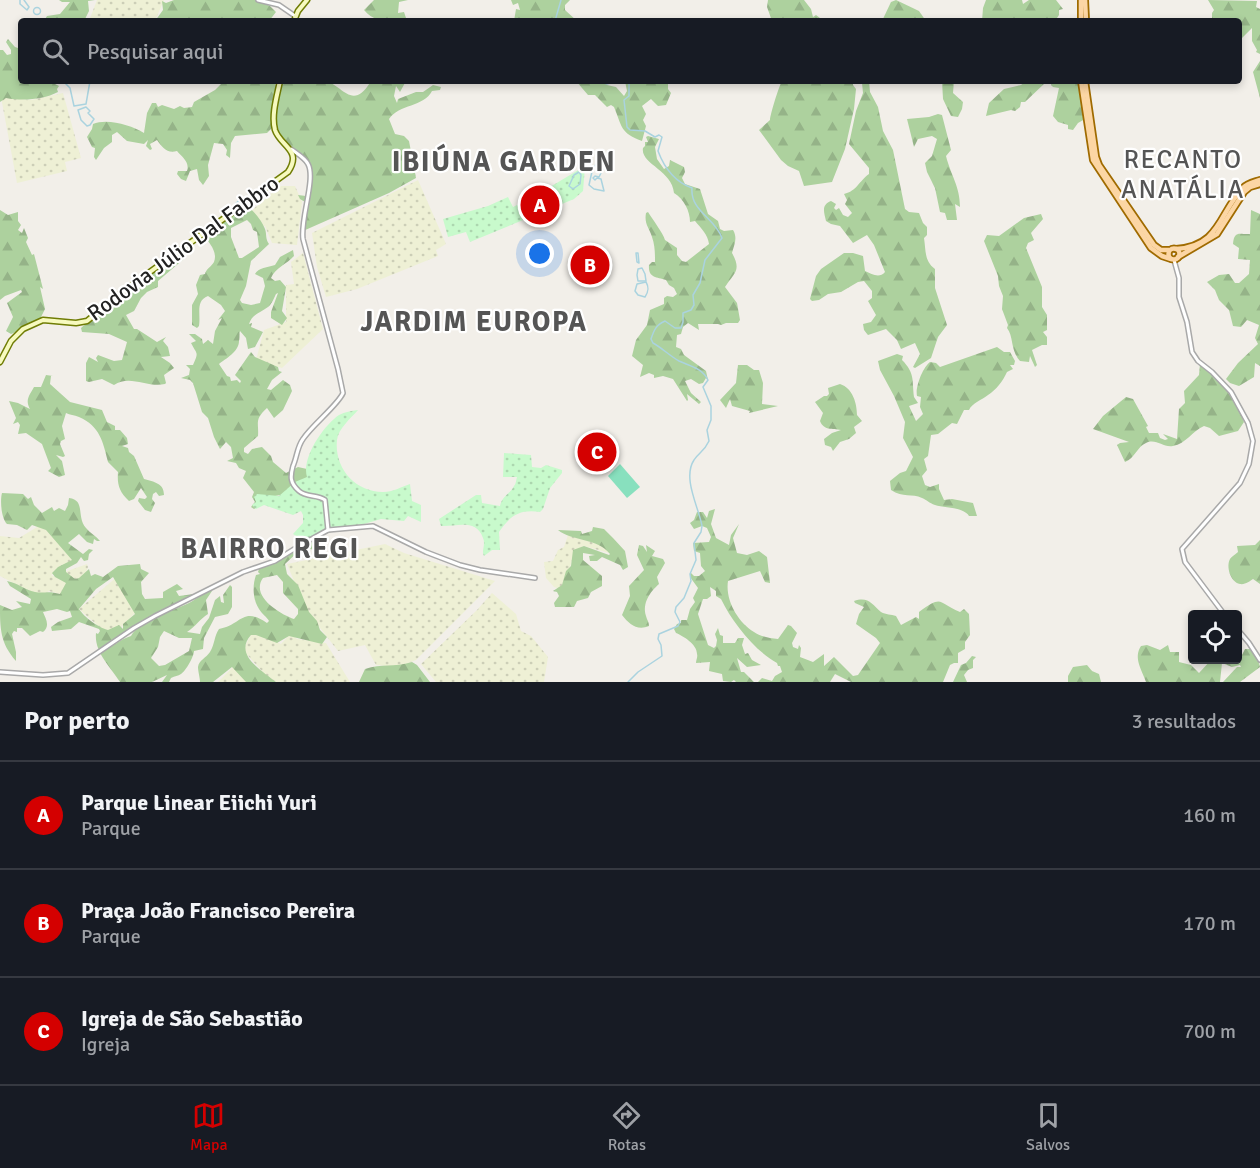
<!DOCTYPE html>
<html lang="pt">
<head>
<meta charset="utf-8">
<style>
	:root { --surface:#171b24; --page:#242831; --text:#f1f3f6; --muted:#9ea1a6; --line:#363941; --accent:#d40000 }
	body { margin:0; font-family:Signika,sans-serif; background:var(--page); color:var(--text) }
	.controls { position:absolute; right:18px; bottom:18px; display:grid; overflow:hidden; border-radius:6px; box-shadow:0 3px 9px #0003 }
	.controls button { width:54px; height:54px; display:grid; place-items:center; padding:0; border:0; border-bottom:2px solid var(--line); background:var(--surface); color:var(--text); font:30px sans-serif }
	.you { position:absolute; left:540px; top:254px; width:21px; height:21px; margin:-15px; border:4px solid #fff; border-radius:50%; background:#1a73e8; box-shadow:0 0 0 9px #1a73e833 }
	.badge { display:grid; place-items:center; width:39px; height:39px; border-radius:50%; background:var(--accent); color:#fff; font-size:20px; font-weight:700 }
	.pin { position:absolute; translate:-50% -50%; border:3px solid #fff; box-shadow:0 2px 6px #0006 }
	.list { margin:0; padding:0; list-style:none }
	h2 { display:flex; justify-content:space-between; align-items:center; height:78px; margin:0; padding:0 24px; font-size:26px }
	h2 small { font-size:20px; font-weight:400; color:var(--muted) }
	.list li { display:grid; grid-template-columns:39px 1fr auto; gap:18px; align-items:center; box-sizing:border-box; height:108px; padding:0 24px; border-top:2px solid var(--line) }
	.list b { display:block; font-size:22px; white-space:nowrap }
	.list p { margin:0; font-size:20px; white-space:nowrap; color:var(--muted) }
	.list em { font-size:20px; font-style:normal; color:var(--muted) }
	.icon { flex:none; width:33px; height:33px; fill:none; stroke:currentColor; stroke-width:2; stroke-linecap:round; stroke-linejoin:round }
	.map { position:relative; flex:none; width:1260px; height:682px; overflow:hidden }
	.search { position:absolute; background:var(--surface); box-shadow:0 3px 9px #0003; left:18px; right:18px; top:18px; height:66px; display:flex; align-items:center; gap:15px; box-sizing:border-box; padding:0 21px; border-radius:6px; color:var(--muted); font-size:22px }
	.sheet { height:402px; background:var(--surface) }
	nav { display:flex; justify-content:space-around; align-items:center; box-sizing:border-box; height:84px; border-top:2px solid var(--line); background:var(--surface); font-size:16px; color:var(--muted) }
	nav a { display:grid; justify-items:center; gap:3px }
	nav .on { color:var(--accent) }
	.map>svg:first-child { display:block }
	.farmland { fill:url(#farmland-dots) }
	.forest { fill:url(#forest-firs); fill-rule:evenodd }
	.park { fill:url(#park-dots) }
	.pitch { fill:#88e0be }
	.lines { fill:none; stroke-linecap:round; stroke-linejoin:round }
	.stream { stroke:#aad3df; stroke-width:1.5 }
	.tertiary-casing { stroke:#a9a9a9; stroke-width:6 }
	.secondary-casing { stroke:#707d05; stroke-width:7 }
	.primary-casing { stroke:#a06b00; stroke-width:8 }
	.tertiary { stroke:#fff; stroke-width:3 }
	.secondary { stroke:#f7fabf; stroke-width:4 }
	.primary { stroke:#fcd6a4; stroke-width:4.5 }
	.labels { text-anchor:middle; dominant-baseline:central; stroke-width:4.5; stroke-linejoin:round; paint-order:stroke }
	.street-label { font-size:22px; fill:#222; stroke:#fff }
	.quarter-label { font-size:26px; letter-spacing:1.5px; fill:#555; stroke:#fff }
	.district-label { font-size:28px; font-weight:bold; letter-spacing:1.5px; fill:#555; stroke:#fff }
</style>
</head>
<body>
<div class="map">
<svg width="1260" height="682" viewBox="0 0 1260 682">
	<defs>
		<pattern id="farmland-dots" width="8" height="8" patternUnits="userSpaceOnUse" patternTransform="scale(1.5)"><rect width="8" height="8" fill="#eef0d5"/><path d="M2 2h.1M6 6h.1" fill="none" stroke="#ccceb7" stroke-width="1.8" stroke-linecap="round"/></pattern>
		<pattern id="forest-firs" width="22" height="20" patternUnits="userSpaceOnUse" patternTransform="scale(1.5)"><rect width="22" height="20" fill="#add19e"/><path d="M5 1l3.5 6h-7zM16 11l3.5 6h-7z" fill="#95b388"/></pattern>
		<pattern id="park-dots" width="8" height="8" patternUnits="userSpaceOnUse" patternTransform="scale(1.5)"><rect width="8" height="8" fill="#c8facc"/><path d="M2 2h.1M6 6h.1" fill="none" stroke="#acd6af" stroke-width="1.8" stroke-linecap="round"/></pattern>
	</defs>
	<rect width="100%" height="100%" fill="#f2efe9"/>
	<g class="farmland">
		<polygon points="97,0 164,0 155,21 89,21"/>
		<polygon points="63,93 81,158 65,162 67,171 17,183 1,97 31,100"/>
		<polygon points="418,180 446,244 436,250 438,256 357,289 326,297 317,267 312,233"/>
		<polygon points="280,186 295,186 302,202 297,245 272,243 265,226 261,227 251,211"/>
		<polygon points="303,253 323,329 282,368 256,360 264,330 286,322 286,285 294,284 291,262"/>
		<polygon points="42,524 76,562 51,575 70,584 64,595 49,591 41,597 0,576 0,536 19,538"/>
		<polygon points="568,535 602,545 613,554 584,546 575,550 564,588 560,589 554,587 546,578 544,562 553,561 558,550 564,547"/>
		<polygon points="385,544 404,553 495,581 416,660 399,667 376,665 365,645 338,651 306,610 287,564"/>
		<polygon points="87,564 88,567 82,583 62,573"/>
		<polygon points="118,576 137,611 114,634 104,631 79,609"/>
		<polygon points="492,593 516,614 521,631 531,636 548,657 544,682 436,682 421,664 477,610"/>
		<polygon points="253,631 281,644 291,633 297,639 326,643 350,682 276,682 269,679 243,650"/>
		<polygon points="235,665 250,682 218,682"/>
	</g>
	<g class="forest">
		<polygon points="59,0 95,0 88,1 89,11 84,21 44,21 47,16 60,14 70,2 62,2"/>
		<polygon points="174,0 257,0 270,6 276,12 269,21 155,21 163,10 162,1 166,3"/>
		<path d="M374,0h34l-9,2 -1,11 6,-1 3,9c-16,0 -33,2 -43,-11z"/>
		<polygon points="511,0 570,0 565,5 565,10 577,21 514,21 516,9 520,10 518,3 513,5"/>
		<polygon points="768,0 804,0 811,9 813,17 816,15 824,21 772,21 767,7"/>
		<polygon points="896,0 919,11 926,21 882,21 891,2"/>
		<polygon points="986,0 1022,0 1023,4 1029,0 1056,0 1063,9 1059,10 1059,15 1055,21 1042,21 1036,18 1027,21 982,21 983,8"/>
		<polygon points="1208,0 1257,1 1256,7 1260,9 1260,54 1256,52 1257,50 1252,41 1252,28 1239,41 1239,21 1212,21 1212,13 1214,10"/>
		<path d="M8,39l7,8 6,2v32h34v3l4,2 -2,3 1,3c-15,8 -36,9 -52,6l-6,4v-52h3l4,5 4,-1v-4l-5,-8z"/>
		<polygon points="1260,61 1260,109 1260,98 1253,72"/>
		<path d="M224,81h51l1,8 -5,40 -4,4 -32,3 -4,7 -1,15 -4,-3 1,-5 -4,-6 -9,-1 -6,22 1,11 -6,9 -4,-5 -2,-11 -7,2 -4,10 -5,-2 -4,-5 1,-3h9c3,-9 -5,-14 -10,-20 -10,3 -15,-4 -20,-11l-7,4 2,5 -2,1 -4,-4 2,-6 -4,4 -17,-3 -10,-9 -5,3v7l-8,6 -8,12 -2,-3 1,-9 -3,-1 -5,-10 5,-8 1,-5c14,-6 38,1 51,9l3,-20 5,-10h4l2,4 4,-2 12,4 6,-3 4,2 8,-1 2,-5 21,-12z"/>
		<path d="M281,81c14,0 29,-1 43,0 18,2 28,32 47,0h35l-6,11 -4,-6 -2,10 3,7 1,-4 18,-7h7l10,-7 8,2 -1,3 -8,1c-8,16 -33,13 -43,28l6,15 9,2 5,5 7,37 -27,15 -86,38 2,-16 2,-2 -2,-11 -5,-3 -2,-4 8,1c15,-37 -16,-37 -29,-63 -7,-14 2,-38 4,-52z"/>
		<path d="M605,81l2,4 9,2 8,9 3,-5 -2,-10h43v8l3,4 -5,12 -8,1 -7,-7 -9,7 4,8 -3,6 3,6 -4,15c-22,-8 -20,-15 -28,-34l-3,-2 -4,2 -12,-12h-7l-12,-14z"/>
		<path d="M782,81h71v4l3,4 -2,20 -9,40 -13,33 -28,4 -5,-15 -11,-5 -7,-6 -22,-30 11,-10c0,-5 9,-34 12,-39z"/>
		<path d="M864,81h5l1,11 8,15 5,24 10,19 12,59 4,3 10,1 4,10 4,4v8l-3,3c2,12 0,23 11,31v19l12,37 -9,12 -7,21 -16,10 -2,-1 7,-13 -5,-11 -14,6 -4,-9 -11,-11 -18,6 -4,-5 -1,-6 8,-2 5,-7 -8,-14 4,-3v-7l-8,-10 -6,1 -17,10 -13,2 -9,6 -7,1 -2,-2 6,-23 5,-7 23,-16h9l10,3 2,15c7,3 14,8 20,1l-11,-27 -7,-10 -14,8 -13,-17 -9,-2 -5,-3c-2,-9 -5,-16 5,-20l5,3 -2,4 2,2 3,-2 4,7 5,2 4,-4 -7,-9 2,-4 -3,-6c13,-3 15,-13 25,-20v-6l-20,-24 7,-33 7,-18 -1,-10z"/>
		<polygon points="942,81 954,81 953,93 963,102 962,109 958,117 951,116 943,99"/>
		<polygon points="1044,81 1045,83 1025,102 1021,102 1020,107 1015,111 1011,110 986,116 989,103 1004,89 1021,85 1025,82"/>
		<polygon points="1053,81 1078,81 1082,94 1085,119 1078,123 1073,130 1068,129 1068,125 1058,122 1053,116 1059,88 1053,87 1051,85"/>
		<path d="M938,114l4,1 9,35 -5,6c5,20 14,30 14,51l-5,-3 2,16h-10l-2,-7 -5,-1 -5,-24 -8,-16 -2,-9 7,-7 5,-17 -5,-3 -14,3 -4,8 -7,-28 22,-2z"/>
		<path d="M648,136l11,3 -4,8 2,12 7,10 5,-3 1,-6 14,7 1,5 -3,6 3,6 15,5 8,25 10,7 2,8 4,2 9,-1c5,8 1,15 -1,23 10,18 2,20 -7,34l12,16 3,17 -2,3h-12l-5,2 -3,-1h-20l1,6 -11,-7 -5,4 -2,7 -4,1 -1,12 5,2 3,6 22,16 2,9 -2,-2 -3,5 -4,1 -8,-5 -6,2 6,12 10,9 -2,2 -12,-10 1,6 -1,1 -14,-22 -10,-3 -9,2v-3l-5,-2 -9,4 3,-12 -11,-9 4,-16 11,-15 3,-15 14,-6v-6l3,-2 6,1 4,-3 -3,-6 -5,-3 -3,-5c-10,-3 -18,-2 -17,-15l3,-3h3c0,-8 0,-17 -3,-25 -3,-10 -8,-13 -6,-24l2,-1c5,8 15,21 17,28l12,8v7l5,6 4,1 23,-18c-1,-9 -8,-16 -14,-23l-5,1c0,-11 -6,-23 -16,-29 -2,-23 -34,-29 -31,-45l2,-2v-4h3l-2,-5z"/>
		<path d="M246,206c7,3 16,15 19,23 2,6 0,9 4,15l-18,17 -5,25 -6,14 2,3 9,2 9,-2 5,-17 -2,-8 -8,-4c3,-6 13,-7 20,-9l5,-8 13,-7 1,6c-7,8 -19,12 -23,22l4,3 5,-1 6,7 -4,24 5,7 -5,7 -11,-7v-6l7,-19 -2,1c-2,4 -4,10 -8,13 -8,6 -16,7 -19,17l3,-1 -1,4 12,5 -8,15 -7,2 -2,-11 -6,-7c-1,3 0,6 -1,10 0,11 -14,18 -20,23l8,12 3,1 1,4 6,-1 3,3 1,-2 -6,-6 16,-23 4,5 23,10 1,4 3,1 -10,8 -5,9 4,1 12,-10 7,5 2,6 -9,19 -9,8 -7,-10c-13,12 -8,14 -9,28l-14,12v4l4,2 4,-5 10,-2 9,9 2,6 13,11 12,-6 18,4 -31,23 -10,2 -21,13 -3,-2 4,-5 -3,-5 2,-5 -11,-14 3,-7 -7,-3 -3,-5 -9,-2 6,-3 -2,-11 -5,-5 -6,7 -6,-12 -6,-19 -6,-6 -9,-29 -3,-3 -9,-2 8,-3 1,-6 -4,-4h7c6,-14 4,-10 -2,-22l5,-2 -7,-7h6l7,5 1,5 5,-4 5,4 2,-13 7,-13 -4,2 7,-9 -4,-6 -13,-9c-13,5 -7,18 -9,30l-2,2 -5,-3v-20l6,-11 -2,-9 4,-10 5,-1c1,-5 6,-7 9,-12 4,-10 -5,-20 -11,-27zM247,220l4,4 2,6 4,2 2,15 -17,11h-3l-8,-21v-9z"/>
		<path d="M0,210l8,5 10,-3v9l3,4 -3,5 4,3 2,-5 4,10 -2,4 6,13 2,-1 9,35 -3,-2 5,22 -6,12c-15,3 -17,9 -28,13l-5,-3 7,-14 -6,-14 15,-11 -1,-2 -16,6 -5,4z"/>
		<path d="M1251,210l9,4v152l-5,-3 -1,14 -15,9 -9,-3 -4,-4 12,-16 20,-19 -3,-6 4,-13 -12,-5 -6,7 -8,-1 -4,-16 -10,-10 -4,-10 -8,-8 12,-7 10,-1 6,9h4l10,-9 1,-14 -12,-1 1,-11 -6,-4c1,-15 8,-9 17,-10z"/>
		<path d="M1041,214l2,5 -12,14 3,7 -6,3 -2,5 16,39v20l5,8v15l-4,2 4,5v8h-5l-10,5 5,15 -2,2 -5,-11 -1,6 -9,-1c-10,-11 -6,-24 -13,-33l1,-3 -6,-16 1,-13 -4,-10 -1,-10 -14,-35 3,-6 12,1 25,-18z"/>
		<path d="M183,252l3,3 -1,3 -27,23v6l-11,5 -6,6 -7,13 -8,4 8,14h3l20,13 9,-5 -3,4 5,6 2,9 -9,1 9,6 4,5 -10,7 2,8 -1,1c-18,4 -35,-10 -51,1l-12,-6 -13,3 -3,-1v-18l3,-6 9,5 -2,-4 2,-3 16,6 8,-1 5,-18 -18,-8 -27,-2 -1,-4 29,-26 63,-46z"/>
		<path d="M997,347l7,5h6l5,9 -1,4h-4l3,4 -6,3c-4,9 -11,18 -19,23 -6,5 -16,8 -19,15h-5l-7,14 -5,-1 -14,11 -7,1 -3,21 -4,3 3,11 -5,6 3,9 5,2 9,-3v5l5,11 8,-1 21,4 4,13h-8c-5,-9 -25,-8 -34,-11 -6,-2 -8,-5 -13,-7 -10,-5 -19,0 -31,-8l-1,-9 10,-8 6,-2 7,-14 -10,-19 2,-16 -11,-26 -14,-26 -2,-9 19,-7 6,2 -1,4c13,13 10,20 12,37l4,6 -9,3 7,15 7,-7 -3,-7 1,-10 -4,-1c-2,-9 6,-29 13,-34l6,1 4,4z"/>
		<path d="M1200,364c20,16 35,34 44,58l-6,9 -19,5 -9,-8 -6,-2c-12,5 -18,18 -31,20 -10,2 -17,-8 -27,-3 -9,4 -11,15 -21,19l-8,-17 3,-2 9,-1 -36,-13 10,-13 23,-19 7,2 15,27 -2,1 3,6h9l2,5 5,2 3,-1 -5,-5 14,5 2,-30 6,-6 -1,-12 15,-16z"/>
		<polygon points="738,365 747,365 754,370 759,370 763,383 762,404 778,406 749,413 750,411 732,406 730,399 726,408 720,400 736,383"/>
		<path d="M46,375l7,1h-2l-1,8 20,18 32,8 5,12 8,4v4h5l7,8 1,6 -6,2 6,2 1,4 5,4 10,23c10,3 20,4 20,16l-5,1 -3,-4 -3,2 -1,5 3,4 -4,9 -6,-2 -7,-9 1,-3 6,1 2,-2 -6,-9 -7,11 -5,2c-10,-9 -12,-17 -11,-29l-10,-10c-5,-20 -8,-36 -29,-45 -5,-2 -9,-2 -13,-4l-4,13 3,13 -4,2 -1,3 5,12 -2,1 -7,-2 6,6 3,14 -6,2 -11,-6 3,-3 -9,-24 -16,-11 -8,1 2,-9 -2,-3 -5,2 3,-6 -7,-17 9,2 12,6c-5,-9 -1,-13 4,-22h7z"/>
		<path d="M840,384c13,4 17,20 17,31l5,6 -8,6 2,6 -7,6 -9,3 -7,9 -2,-4 -6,-2 -1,-6 8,-6 9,-3c-9,-2 -17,1 -21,-9l3,-8 -8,-11 9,-6h3l2,-2 -1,-6z"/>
		<path d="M2,493l21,1 5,5 3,-2 3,8 8,8 10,-6 2,4 5,-3 6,3 3,-6 1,-7c17,2 7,19 17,30 4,5 10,8 14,13h-3l-3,-2 -1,5 -6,-2 -8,-8 -11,9 15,11 6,-5 4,1 -4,4 -1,6 -4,1 -3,-4 -4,6 -11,6v3l9,7 4,-1 10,-9 2,7 4,-2 8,3 15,-11 22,-2 1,5 8,4 -8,9 1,12 3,5 18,-1v-6l14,-8 6,5 -7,2 3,5 15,-2 -62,33 -33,24c12,-2 21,-12 32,-15 9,-17 42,-25 58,-33 6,-3 13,-9 20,-13l3,1 -6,9 2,14c-8,5 -13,13 -21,18l13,2 2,-7 7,-9 6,-18 5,-4 1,6 3,1 -1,-8 7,-10 2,2v20l-4,7 -13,3 -11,21 -1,11 -9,2c0,5 -8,20 -13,23 -3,2 -6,2 -10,4l-2,4h-7l5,-7 -15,7h-32c-10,-16 -26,-30 -24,-49l2,1 2,-3 -1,-2 -20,-7 -8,7 -19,2 -1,-4 7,-5 14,-5 -2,-6 -3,1 -10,-3 -14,3c2,6 8,13 0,20l-3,-1 -10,5 -8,-8h-5v4l-3,-1 -2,3 4,18v9c-16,-18 -16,-33 -16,-56l12,5 10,-3 -6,-6 14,3 1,-5 -21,-13 -3,-5c11,2 18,9 28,11 10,2 12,-2 25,2l6,-11 -11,-6 -3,-4 6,-6 14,-7 -26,-30 -14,-5 -5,5 -10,-5 -10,-1c-6,-6 -7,-24 -5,-31zM113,577l22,37 -12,10v5l-4,-4 -11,5c-9,-2 -24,-13 -29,-21l17,-20zM164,631l15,7h13l-3,13 -24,14 -6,1 -8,-8 7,-11 2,-10z"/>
		<path d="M715,509l-4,15 5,14 13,7 2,-10 8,-11 -6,14 4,15 10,2 12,-4 8,6 3,26 -5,-1 -5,-11 -32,10c-3,19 10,41 26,51 7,5 16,6 24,7l10,-14 3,1 6,7 -5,10 1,4 5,2 1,-4 2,3 -1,9 13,5 11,-8v12l10,-9 19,19 5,-1 22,-32 -4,-5 -20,-14 3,-10 5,-7 -9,-4 -1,-2c14,-5 18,3 27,11 5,3 10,2 15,4l5,9 15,-8 3,2v-7c25,-18 18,-9 41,0l4,-3 5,5 1,21 -5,7v7l-7,4v10h-4l-4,2 -7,17h-92l-16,-8 -5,8h-72l4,-4 10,3 3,-5 7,-4 -2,-6h-2l-1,-3c-22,-12 -45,-41 -56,-64l-5,-3v-5l-6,-4 1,9 -4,3h-4l-5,15 10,31 6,3 2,-2 1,-6 -2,-6 3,-6 2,7 3,1v7h12l3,-5h6l-2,7 3,9 3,-1 4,7 9,5 -14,2 -10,-9 4,14h3l10,10h-18l-2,-2 -3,2 -8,-1 -1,-7 -13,-3 1,-9 -14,1c0,-3 2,-6 1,-9 0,-10 -14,-18 -21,-21l-2,-4 3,-5 4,-1v-3h6l3,-11 5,-7 -2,-4 5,-10 -8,-11v-5l4,4h5l6,-5 -4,-5 -1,-13 -6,-2 -1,-8 16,-1 2,-5 -4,-9 -5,-2 -8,3 -4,-6 4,-3 3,-8h6l4,6 2,-7z"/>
		<path d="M593,527l11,2 9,9 12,13 3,16 -5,3 -3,-5 -18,-8 -5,4h-7l-1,-5 6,-1 -12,-2v7l19,16v10l-11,6 -3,6 -11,3 -3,6h-19l-1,-4 5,-7 -2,-4 -4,-1 9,-6 4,-14 5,-5 2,-16 11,-4 25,9 1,-1c-12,-16 -39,-13 -52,-24l23,1 1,3 10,-3z"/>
		<path d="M314,539l2,2 -2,9 -11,-3 -18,17 2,10 11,11 11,27 8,9 3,9 7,7 -5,7 -33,-8 -12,7 -21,-8h-5c-18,20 12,36 25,47h-30l-14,-15 -19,15h-13c0,-4 -2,-11 -2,-15 1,-7 8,-9 12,-15 5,-8 4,-16 9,-23 23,-4 23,-23 48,-6l2,-2c-2,-4 -7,-7 -10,-12 -6,-9 -7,-23 -3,-34l4,-1 -2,-2 1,-3zM277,575l6,7v11l15,16v5l-4,5c-14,-5 -44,-23 -31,-41z"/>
		<path d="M1260,540v44l-7,-5c-3,2 -8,6 -13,5 -10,-2 -14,-18 -10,-25 1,-2 7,-6 8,-7l-1,-6 18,-1z"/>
		<path d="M639,545l4,1 4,6 -1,-7 9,6 -3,5 11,3 2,4 -8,14 2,7c-9,8 -17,19 -13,32 1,4 3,6 3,10 -12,5 -20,-2 -27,-11l8,-19 -1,-10 15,-16 -7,-15z"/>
		<path d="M1147,645l13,5 8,-5 2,7h9v10l12,3 8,8 12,-13 29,-1 5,-10h5l8,11 2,7 -20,15h-17l14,-15h4l-1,-2 -8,2 -10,-4 -2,19h-74c-4,-12 -13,-24 -5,-36z"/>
		<polygon points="972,656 976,657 973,660 973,668 968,670 964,675 967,682 953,682 961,665 966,663"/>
		<path d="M412,662l5,3 13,17h-71l6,-13c17,-6 28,-1 47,-7z"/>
		<polygon points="1087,665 1092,671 1099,674 1101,682 1068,682 1068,676 1073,667"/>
	</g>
	<g class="park">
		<polygon points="585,167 583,191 574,199 470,242 466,232 448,237 443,219 488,206 508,197 513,207 535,196 580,169"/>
		<path d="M358,410c-7,8 -20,19 -21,30 -3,28 18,52 46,52 10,0 18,-5 27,-8l2,17 9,4v17l-13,-6 -4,5 -23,-2 -17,5 -40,5 -16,10h-7l-8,-5 10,-11v-8l-2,-4 -8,4 -29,-10 -8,4 -4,-4 4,-3 -2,-5 3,-3 22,2 16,-14 12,-5c-6,-19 17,-52 32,-62 6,-3 12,-4 19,-5z"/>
		<path d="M504,453l27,2 1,12 9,1 5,-3 16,5v3l-12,15 -7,21 -3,3c-21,-3 -30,4 -41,20l1,18h-8l-8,6c-3,-6 2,-11 -1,-18 -7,-20 -27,-11 -42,-12l-2,-7 37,-24h5l1,8 18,3c2,-10 10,-12 14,-20 2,-2 2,-6 3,-9h-14z"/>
	</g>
	<polygon class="pitch" points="620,464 640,487 627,498 608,476"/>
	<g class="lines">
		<g class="stream">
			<polyline points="20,0 20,4 27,10 29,7 24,0"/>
			<circle cx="37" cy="11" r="3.5"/>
			<polyline points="555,21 561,0"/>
			<polyline points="63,81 70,88 74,106 86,104 90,81"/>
			<polyline points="598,81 607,84 615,81"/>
			<polygon points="86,107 90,111 88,113 94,119 90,125 87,126 81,120 78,110"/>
			<polygon points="601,162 605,165 599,177 595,176 593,178 595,180 597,178 601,179 604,191 594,189 589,185 593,167 594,168 596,164"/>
			<polygon points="579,172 581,175 580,184 573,189 569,186 574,175"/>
			<polygon points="242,198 245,202 237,208 234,205"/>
			<polygon points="636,253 638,253 639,263 637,262"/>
			<polygon points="642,268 645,274 646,281 638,281 637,275 638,269"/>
			<path d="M646,282c3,5 3,9 -1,15l-7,-2 -3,-4 2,-7z"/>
			<path d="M628,682l10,-10 24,-16 -1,-11 -3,-6 1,-5 19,-8 2,-4 -5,-10 1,-5 8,-9 7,-17 -1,-7 6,-14 -2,-17 7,-11 1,-6c-3,-18 -20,-48 -8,-66 4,-7 10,-8 15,-19l-2,-11 4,-10v-14l-8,-19 5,-7c-6,-12 -18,-14 -29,-19 -9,-5 -17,-13 -26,-18l-2,-4c3,-9 5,-14 14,-18l10,7h6l2,-6v-9l8,-3 3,-5 -1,-10 7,-12 5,-23 17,-22c-7,-20 -32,-27 -30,-50 -17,-6 -28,-21 -34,-37l4,-14 -3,-2 -4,2 -10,-6 -15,-1 -3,-3 -3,-27 5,-4v-15"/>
		</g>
		<g class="tertiary-casing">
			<g id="tertiary">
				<polyline points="258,0 279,5 295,16"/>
				<path d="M291,149c5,4 14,9 17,15 8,15 -8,55 -5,75l35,130 5,24c-5,12 -31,32 -40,46 -6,8 -6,18 -10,27 -3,11 -3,17 6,25 8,7 18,3 26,9l3,30"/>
				<polyline points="1174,260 1179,278 1179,297 1187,322 1192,352 1198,361 1212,372 1231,392 1248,423 1253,441 1249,464 1240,483 1182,549 1185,562 1224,614"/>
				<polyline points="1238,630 1249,643 1260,660"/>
				<polyline points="0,672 43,675 68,673 134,628 155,616 243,572 275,561 299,546 328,530 373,526 426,552 460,565 480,570 535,578"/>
			</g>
		</g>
		<g class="secondary-casing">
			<g id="secondary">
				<polyline points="294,21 298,11 307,0"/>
				<path d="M0,362l11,-21 12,-12 20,-9 33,3 11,-2 38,-31 163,-118c15,-22 -8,-26 -13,-42 -4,-15 2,-34 5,-49"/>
			</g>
		</g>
		<g class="primary-casing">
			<g id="primary">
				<polyline points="1081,0 1081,21"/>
				<polyline points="1085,0 1086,21"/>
				<polyline points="1081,81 1093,160 1151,248 1162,256 1171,259"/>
				<polyline points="1085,81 1096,157 1099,165 1154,245 1161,250 1169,250"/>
				<circle cx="1174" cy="254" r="5.5"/>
				<path d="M1176,249c45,-3 43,-37 67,-61 4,-5 11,-6 17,-8"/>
				<polyline points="1178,257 1217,234 1244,192 1250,187 1260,184"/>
			</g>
		</g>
		<use href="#tertiary" class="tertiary"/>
		<use href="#secondary" class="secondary"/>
		<use href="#primary" class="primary"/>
	</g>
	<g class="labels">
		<g class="street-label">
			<text transform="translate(183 248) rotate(-36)">Rodovia Júlio Dal Fabbro</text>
		</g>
		<g class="quarter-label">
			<text x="1183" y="160">RECANTO<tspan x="1183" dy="30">ANATÁLIA</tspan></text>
		</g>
		<g class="district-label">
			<text x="504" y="162">IBIÚNA GARDEN</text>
			<text x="474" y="322">JARDIM EUROPA</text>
			<text x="270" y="549">BAIRRO REGI</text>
		</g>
	</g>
</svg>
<div class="controls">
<button><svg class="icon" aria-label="locate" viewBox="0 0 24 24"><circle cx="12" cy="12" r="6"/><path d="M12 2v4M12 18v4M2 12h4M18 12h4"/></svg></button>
</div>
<div class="you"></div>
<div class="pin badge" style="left:540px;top:205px">A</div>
<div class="pin badge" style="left:590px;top:265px">B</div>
<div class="pin badge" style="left:597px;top:452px">C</div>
<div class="search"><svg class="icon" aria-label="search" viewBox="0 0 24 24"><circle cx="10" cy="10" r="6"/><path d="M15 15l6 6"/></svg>Pesquisar aqui</div>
</div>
<section class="sheet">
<h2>Por perto<small>3 resultados</small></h2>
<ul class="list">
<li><span class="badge">A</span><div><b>Parque Linear Eiichi Yuri</b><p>Parque</p></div><em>160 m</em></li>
<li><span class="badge">B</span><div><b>Praça João Francisco Pereira</b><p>Parque</p></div><em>170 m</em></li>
<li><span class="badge">C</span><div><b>Igreja de São Sebastião</b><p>Igreja</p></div><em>700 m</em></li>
</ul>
</section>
<nav>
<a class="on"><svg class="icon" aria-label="map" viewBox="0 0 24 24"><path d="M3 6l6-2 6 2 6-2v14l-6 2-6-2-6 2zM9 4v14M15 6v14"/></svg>Mapa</a>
<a><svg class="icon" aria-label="directions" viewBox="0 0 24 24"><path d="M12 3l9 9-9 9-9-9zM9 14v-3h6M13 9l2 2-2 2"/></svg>Rotas</a>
<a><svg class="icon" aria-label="saved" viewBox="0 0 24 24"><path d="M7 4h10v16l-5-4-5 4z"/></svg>Salvos</a>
</nav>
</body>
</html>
